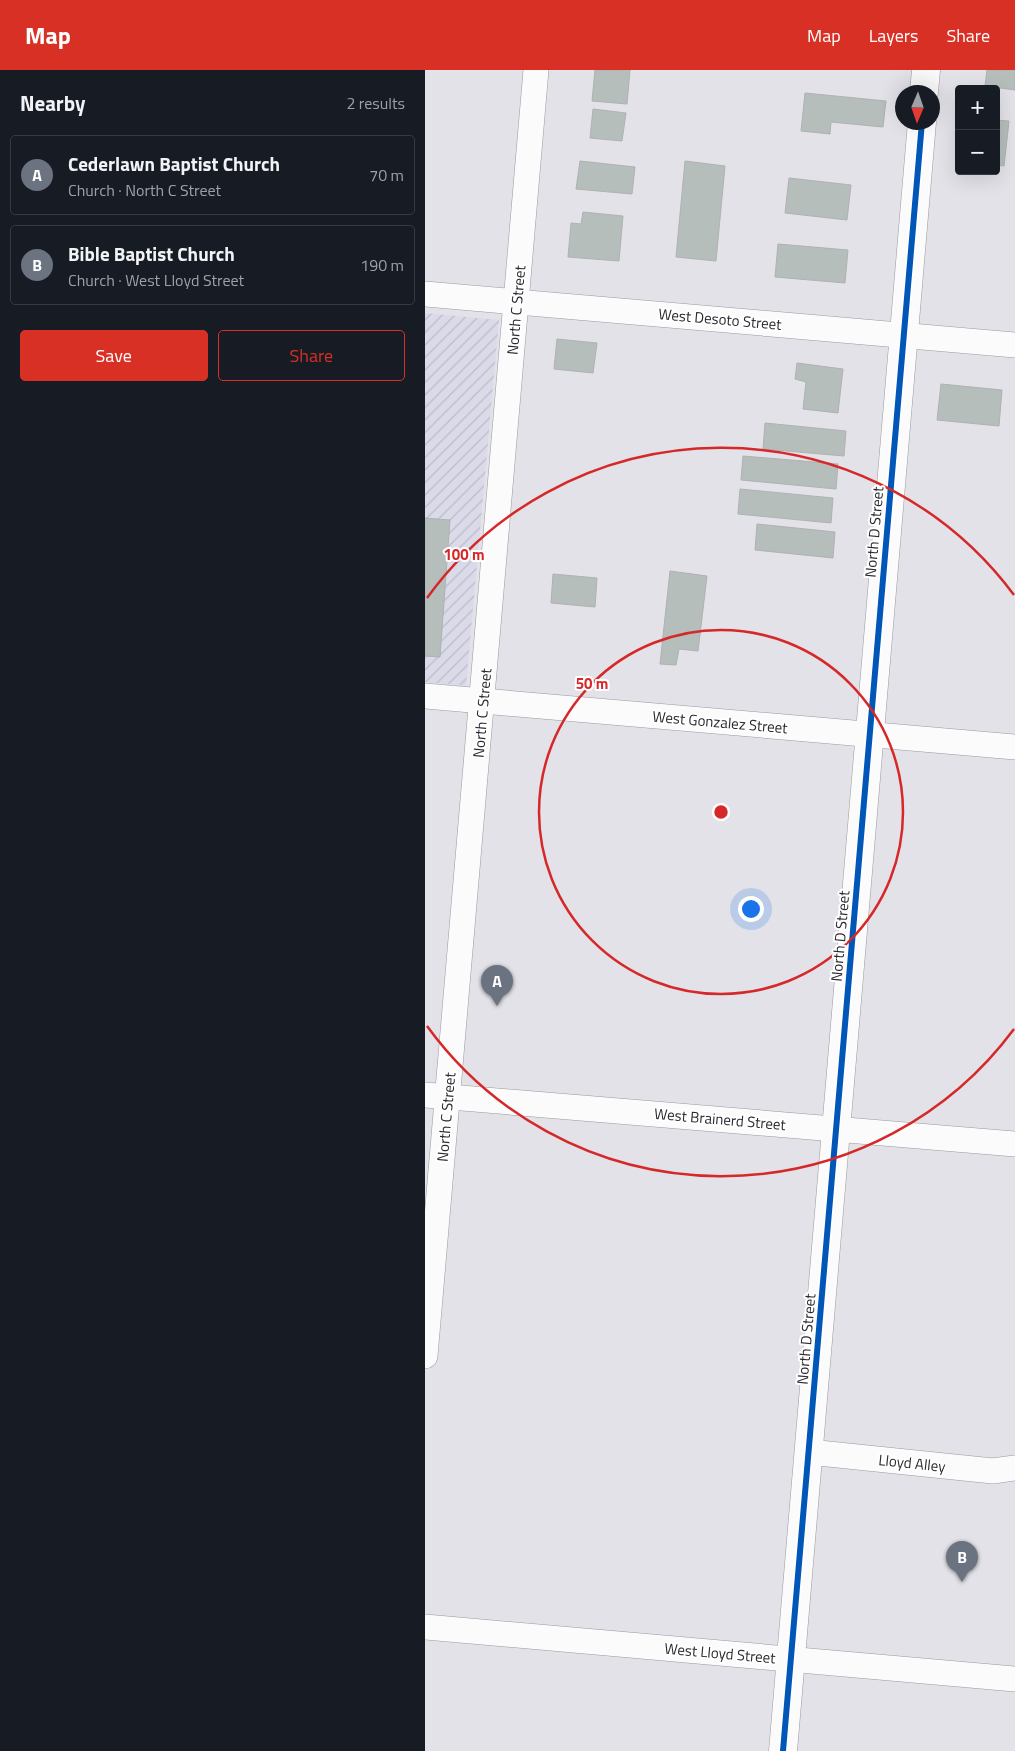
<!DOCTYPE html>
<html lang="en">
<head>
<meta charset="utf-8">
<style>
	:root { --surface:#171b24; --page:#20242c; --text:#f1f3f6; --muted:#9ea1a6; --line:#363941; --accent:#d93025 }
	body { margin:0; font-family:"Titillium Web",sans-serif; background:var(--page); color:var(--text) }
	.controls { position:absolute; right:15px; top:15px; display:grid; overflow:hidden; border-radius:5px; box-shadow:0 5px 20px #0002 }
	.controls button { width:45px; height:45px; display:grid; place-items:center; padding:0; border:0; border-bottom:1px solid var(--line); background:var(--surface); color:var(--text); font:25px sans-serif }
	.compass { position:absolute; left:470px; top:15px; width:45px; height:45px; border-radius:50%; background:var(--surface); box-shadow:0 5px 20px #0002; rotate:182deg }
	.you { position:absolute; left:325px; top:838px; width:18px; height:18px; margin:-12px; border:4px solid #fff; border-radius:50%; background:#1a73e8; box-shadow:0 0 0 8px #1a73e833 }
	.badge { display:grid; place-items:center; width:32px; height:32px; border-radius:50%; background:var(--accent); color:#fff; font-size:16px; font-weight:700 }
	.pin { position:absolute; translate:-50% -41px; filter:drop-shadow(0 1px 2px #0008) }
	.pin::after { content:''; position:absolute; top:26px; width:18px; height:15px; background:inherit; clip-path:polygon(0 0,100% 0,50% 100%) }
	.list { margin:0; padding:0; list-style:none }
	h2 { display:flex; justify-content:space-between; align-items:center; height:65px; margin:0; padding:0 20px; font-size:21px }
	h2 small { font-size:16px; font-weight:400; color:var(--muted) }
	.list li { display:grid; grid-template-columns:32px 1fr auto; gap:15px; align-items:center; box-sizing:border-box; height:80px; margin:0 10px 10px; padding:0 10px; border:1px solid var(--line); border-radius:5px }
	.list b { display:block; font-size:19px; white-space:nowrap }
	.list p { margin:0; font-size:16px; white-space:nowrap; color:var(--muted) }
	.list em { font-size:16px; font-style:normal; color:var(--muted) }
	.actions { display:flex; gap:10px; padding:15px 20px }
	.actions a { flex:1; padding:11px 0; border:1px solid var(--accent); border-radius:5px; text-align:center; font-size:18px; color:var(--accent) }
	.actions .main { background:var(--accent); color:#fff }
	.map { position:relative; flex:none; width:590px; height:1681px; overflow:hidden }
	header { display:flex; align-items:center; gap:30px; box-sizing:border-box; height:70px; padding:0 25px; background:var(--accent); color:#fff }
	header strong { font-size:24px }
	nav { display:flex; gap:28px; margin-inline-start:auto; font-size:18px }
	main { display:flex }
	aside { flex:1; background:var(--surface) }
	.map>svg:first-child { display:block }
	.industrial { fill:url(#industrial-furrows) }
	.building { fill:#b6bebb; stroke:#afb1b2 }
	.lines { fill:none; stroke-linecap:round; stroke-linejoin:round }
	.minor-casing { stroke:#99999e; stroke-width:26 }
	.tertiary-casing { stroke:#99999e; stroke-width:29 }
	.minor { stroke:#fbfbfc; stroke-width:25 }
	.tertiary { stroke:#fbfbfc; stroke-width:28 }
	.cycleway-casing { stroke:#fff; stroke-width:9 }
	.cycleway { stroke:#0057b8; stroke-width:6 }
	.ring { fill:none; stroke:#d62828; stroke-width:2.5 }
	.labels { text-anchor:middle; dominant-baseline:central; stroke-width:4; stroke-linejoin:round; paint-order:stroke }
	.street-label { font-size:15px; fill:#2b2a30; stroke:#fff }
	.centre { fill:#d62828; stroke:#fff; stroke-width:2.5 }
	.ring-label { font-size:15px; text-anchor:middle; font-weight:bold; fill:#d62828; stroke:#fff; stroke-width:4; stroke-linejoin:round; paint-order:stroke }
</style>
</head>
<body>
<header>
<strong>Map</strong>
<nav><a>Map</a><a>Layers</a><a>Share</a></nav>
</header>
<main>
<aside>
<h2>Nearby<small>2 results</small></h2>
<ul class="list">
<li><span class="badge" style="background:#6b7280">A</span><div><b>Cederlawn Baptist Church</b><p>Church · North C Street</p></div><em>70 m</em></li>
<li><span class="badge" style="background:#6b7280">B</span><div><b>Bible Baptist Church</b><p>Church · West Lloyd Street</p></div><em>190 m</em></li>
</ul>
<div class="actions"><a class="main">Save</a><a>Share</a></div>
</aside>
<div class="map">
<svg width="590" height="1681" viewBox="0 0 590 1681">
	<defs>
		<pattern id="industrial-furrows" width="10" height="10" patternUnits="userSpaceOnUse" patternTransform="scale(1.25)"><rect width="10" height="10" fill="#dbdae9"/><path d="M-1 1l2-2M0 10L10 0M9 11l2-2" fill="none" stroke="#bcbbc8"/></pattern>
	</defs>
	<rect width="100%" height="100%" fill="#e2e2e8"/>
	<polygon class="industrial" points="0,243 74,250 41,616 0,612"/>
	<g class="building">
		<polygon points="170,0 205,0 202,34 167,31"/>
		<polygon points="562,0 590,0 590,20 560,16"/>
		<polygon points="380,23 461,31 458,57 406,52 405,64 376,61"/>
		<polygon points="168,39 201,43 197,71 165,68"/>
		<polygon points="571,50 584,51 579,96 571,95"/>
		<polygon points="155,91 210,97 207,124 151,119"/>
		<polygon points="260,91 300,96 291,191 251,187"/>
		<polygon points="364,108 426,115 422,150 360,143"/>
		<polygon points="158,142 198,146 194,191 143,187 146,153 156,154"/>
		<polygon points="353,174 423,180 420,213 350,207"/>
		<polygon points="132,269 172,273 168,303 129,299"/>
		<polygon points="372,293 418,299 413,343 378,339 381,312 370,309"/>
		<polygon points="516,314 577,320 574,356 512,350"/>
		<polygon points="340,353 421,361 419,386 338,379"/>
		<polygon points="318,386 413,394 411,419 316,410"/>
		<polygon points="315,419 408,428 406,453 313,444"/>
		<polygon points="0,448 25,450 15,587 0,586"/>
		<polygon points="332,454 410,462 408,488 330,480"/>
		<polygon points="245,501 282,506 273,581 254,579 251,595 235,594"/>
		<polygon points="128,504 172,508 170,537 126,533"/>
	</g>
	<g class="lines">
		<g class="minor-casing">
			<g id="minor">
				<polyline points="0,224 590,275"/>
				<polyline points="0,626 590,677"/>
				<polyline points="0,1025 590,1074"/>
				<polyline points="0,1286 111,0"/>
				<polyline points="384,1382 568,1401 590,1398"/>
				<polyline points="0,1557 590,1609"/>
			</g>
		</g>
		<g class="tertiary-casing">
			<g id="tertiary">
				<polyline points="499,22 501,0"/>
				<polyline points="358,1681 497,52"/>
			</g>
		</g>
		<use href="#minor" class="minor"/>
		<use href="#tertiary" class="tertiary"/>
		<g class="cycleway-casing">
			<polyline id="cycleway" points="358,1681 497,52"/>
		</g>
		<use href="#cycleway" class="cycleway"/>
	</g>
	<g class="ring">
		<circle cx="296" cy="742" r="182"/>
		<path d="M589 959A364 364 0 0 1 2 956M2 528A364 364 0 0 1 589 525"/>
	</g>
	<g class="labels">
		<g class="street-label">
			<text transform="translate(91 240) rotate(-85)">North C Street</text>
			<text transform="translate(295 249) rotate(5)">West Desoto Street</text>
			<text transform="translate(449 462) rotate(-85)">North D Street</text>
			<text transform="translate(57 643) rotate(-85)">North C Street</text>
			<text transform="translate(295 652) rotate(5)">West Gonzalez Street</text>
			<text transform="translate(415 866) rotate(-85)">North D Street</text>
			<text transform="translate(21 1047) rotate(-85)">North C Street</text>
			<text transform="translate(295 1049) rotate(5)">West Brainerd Street</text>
			<text transform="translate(381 1269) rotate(-85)">North D Street</text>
			<text transform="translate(487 1393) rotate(6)">Lloyd Alley</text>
			<text transform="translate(295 1583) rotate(5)">West Lloyd Street</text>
		</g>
	</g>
	<circle cx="296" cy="742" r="8" class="centre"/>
	<g class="ring-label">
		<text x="39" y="490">100 m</text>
		<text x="167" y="619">50 m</text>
	</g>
</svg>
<div class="controls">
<button>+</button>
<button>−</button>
</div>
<svg class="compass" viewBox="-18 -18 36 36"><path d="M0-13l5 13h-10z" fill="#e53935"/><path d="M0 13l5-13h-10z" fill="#9ea1a6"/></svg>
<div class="you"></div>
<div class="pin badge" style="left:72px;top:936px;background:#6b7280">A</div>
<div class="pin badge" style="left:537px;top:1512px;background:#6b7280">B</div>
</div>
</main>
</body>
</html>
